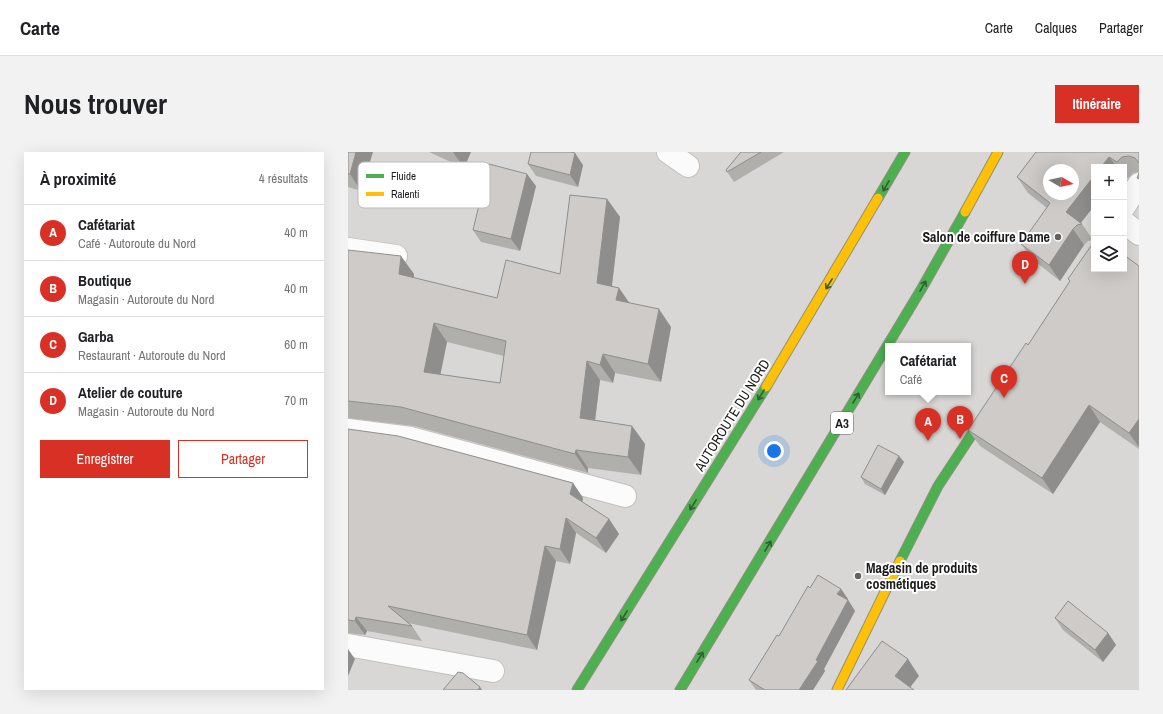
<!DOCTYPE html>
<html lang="fr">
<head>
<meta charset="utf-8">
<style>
	:root { --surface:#fff; --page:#f2f2f2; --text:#202124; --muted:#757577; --line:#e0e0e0; --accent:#d93025 }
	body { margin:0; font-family:"Archivo Narrow",sans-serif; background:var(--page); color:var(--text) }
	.controls { position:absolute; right:12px; top:12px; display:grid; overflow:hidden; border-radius:0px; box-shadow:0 4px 16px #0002 }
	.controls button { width:36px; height:36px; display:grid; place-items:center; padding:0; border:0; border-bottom:1px solid var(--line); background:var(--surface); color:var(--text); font:20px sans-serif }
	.compass { position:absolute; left:695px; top:12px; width:36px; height:36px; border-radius:50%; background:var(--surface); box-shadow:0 4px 16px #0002; rotate:99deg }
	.you { position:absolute; left:426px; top:299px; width:14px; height:14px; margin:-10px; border:3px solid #fff; border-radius:50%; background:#1a73e8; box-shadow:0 0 0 6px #1a73e833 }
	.badge { display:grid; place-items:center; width:26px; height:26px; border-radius:50%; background:var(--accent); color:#fff; font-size:13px; font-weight:700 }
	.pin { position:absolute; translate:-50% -33px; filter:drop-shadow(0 1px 2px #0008) }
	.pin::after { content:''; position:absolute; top:21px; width:14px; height:12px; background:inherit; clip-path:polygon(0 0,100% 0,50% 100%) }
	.popup { position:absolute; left:537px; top:191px; width:86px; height:52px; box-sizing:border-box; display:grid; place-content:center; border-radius:0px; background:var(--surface); filter:drop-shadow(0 1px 3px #0005); font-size:13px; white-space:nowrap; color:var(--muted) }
	.popup b { font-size:15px; color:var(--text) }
	.popup::after { content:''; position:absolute; left:50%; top:100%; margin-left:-8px; border:8px solid transparent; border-top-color:var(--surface) }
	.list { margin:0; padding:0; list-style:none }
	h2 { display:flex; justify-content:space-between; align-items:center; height:52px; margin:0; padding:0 16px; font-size:17px }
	h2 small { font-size:13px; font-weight:400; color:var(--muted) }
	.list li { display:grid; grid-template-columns:26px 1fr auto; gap:12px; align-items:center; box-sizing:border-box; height:56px; padding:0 16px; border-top:1px solid var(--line) }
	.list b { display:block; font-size:15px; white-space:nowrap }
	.list p { margin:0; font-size:13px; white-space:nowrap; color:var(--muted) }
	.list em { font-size:13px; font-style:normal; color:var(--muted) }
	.actions { display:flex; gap:8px; padding:12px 16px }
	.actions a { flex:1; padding:9px 0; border:1px solid var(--accent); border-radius:0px; text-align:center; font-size:14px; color:var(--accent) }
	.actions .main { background:var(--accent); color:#fff }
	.icon { flex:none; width:22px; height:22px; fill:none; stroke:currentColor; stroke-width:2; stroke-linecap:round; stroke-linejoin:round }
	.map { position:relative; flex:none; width:791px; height:538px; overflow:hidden; border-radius:0px }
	header { display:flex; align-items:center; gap:24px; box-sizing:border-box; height:56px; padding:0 20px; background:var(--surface); border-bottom:1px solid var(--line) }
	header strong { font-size:19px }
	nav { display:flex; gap:22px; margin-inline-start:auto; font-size:14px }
	.intro { display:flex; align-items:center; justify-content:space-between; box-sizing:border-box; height:96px; padding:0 24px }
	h1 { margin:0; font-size:28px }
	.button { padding:10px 18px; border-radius:0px; background:var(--accent); color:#fff; font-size:14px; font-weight:700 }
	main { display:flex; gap:24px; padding:0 24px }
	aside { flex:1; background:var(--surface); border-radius:0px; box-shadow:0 4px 16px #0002 }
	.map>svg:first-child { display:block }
	.residential { fill:#d8d7d5; fill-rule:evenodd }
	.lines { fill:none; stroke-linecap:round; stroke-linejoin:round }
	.street-casing { stroke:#c2c1bf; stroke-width:24 }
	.fast-casing { stroke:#90917d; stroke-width:11 }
	.slow-casing { stroke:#90917d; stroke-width:11 }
	.street { stroke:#fcfbfb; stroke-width:22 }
	.fast { stroke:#4caf50; stroke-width:9 }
	.slow { stroke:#ffc107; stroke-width:9 }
	.wall { fill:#b1afac; fill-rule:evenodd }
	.shaded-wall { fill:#908e8c }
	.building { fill:#cecbc8; stroke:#908e8c; fill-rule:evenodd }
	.oneway { stroke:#315e33 }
	.poi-dot { fill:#636261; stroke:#fff; stroke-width:1.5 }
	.labels { text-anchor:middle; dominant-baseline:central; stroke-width:4; stroke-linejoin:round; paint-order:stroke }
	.shield { fill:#fff; stroke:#5f5f5f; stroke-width:1 }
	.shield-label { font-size:13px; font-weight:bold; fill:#1b1b1b }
	.poi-label { font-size:14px; font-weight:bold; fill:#1b1b1b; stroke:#fff; text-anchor:end }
	.street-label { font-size:14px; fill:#1b1b1b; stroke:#fff }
	.key { fill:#fff; stroke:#bbb; stroke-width:1 }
	.key-label { font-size:11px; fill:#1b1b1b }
</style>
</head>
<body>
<header>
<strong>Carte</strong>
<nav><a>Carte</a><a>Calques</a><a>Partager</a></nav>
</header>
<div class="intro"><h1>Nous trouver</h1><a class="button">Itinéraire</a></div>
<main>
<aside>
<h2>À proximité<small>4 résultats</small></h2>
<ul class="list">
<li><span class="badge">A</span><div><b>Cafétariat</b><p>Café · Autoroute du Nord</p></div><em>40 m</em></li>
<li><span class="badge">B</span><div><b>Boutique</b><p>Magasin · Autoroute du Nord</p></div><em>40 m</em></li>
<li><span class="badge">C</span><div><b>Garba</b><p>Restaurant · Autoroute du Nord</p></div><em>60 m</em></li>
<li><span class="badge">D</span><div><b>Atelier de couture</b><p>Magasin · Autoroute du Nord</p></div><em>70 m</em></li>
</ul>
<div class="actions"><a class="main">Enregistrer</a><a>Partager</a></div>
</aside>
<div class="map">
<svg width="791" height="538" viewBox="0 0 791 538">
	<rect width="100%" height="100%" fill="#e9e7e3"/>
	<path class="residential" d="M0,0h791v538h-791zM746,15h30v102h-30zM701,18h24v24h-24zM540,194h80v46h-80z"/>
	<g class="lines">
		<g class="street-casing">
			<g id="street">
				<polyline points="320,0 340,14"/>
				<polyline points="776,55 791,32"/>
				<polyline points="776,70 791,82"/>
				<polyline points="0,97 48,104"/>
				<polyline points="0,278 63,286 277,344"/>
				<polyline points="0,493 145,519"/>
			</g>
		</g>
		<g class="fast-casing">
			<g id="fast">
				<polyline points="530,46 557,0"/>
				<polyline points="552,409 590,334 640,258"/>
				<polyline points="229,538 418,235"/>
				<polyline points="332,538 574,136 617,60"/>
			</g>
		</g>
		<g class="slow-casing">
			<g id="slow">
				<polyline points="617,60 650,0"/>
				<polyline points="418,235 530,46"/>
				<polyline points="489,538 552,409"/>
			</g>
		</g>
		<use href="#street" class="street"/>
		<use href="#fast" class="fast"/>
		<use href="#slow" class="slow"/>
	</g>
	<g class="wall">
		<polygon points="0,0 13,39 0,35"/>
		<polygon points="81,0 123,0 116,16"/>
		<polygon points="393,0 436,0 386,30 378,18"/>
		<polygon points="688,0 791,0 791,20 785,21 780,26 776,23 776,15 746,15 746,54 733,71 734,72 745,88 740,89 736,93 712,129 684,107 673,92 699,56 680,41 669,25"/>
		<polygon points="180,12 235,13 230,35 188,24"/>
		<polygon points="188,34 172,99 133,90 125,78"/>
		<path d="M259,47l13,18 -8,69 7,2 10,14 42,25 -10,55 -46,-9 -2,10 -13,-3 -5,40 37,6 13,18 -4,31 -53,-7v5l-174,-47 -66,-8v-168l66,24v4l83,20 63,-24zM99,190l57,14 -4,27 -60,-8z"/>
		<polygon points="791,114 791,297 752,270 705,342 632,294 620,278 680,193 722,129 720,127"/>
		<polygon points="0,277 225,331 235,346 234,350 261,367 271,382 258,401 228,381 222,412 208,409 189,498 60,471 64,474 74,489 19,479 17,483 0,481"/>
		<polygon points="551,304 556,310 537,343 517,332 513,325"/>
		<polygon points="462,436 493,437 507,459 476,517 477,519 465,538 408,538 401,528 431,484"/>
		<polygon points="707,466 760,481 768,493 755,510 715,478"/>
	</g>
	<g class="shaded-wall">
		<polygon points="8,0 25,0 13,39 2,22"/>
		<polygon points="105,0 123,0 116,16"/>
		<polygon points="227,1 235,13 230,35 222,23"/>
		<polygon points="761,5 769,15 753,15"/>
		<polygon points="179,22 188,34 172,99 163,87"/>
		<polygon points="746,24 746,54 731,73 718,60"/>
		<polygon points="259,47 272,65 262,149 249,131"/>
		<polygon points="725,77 736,93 712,129 701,113"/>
		<polygon points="53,104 66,122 64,140 51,122"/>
		<polygon points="271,136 284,155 268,148"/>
		<polygon points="311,157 323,175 313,230 300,212"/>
		<polygon points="86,171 99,190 89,239 76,220"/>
		<polygon points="255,202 267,221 265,231 252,213"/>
		<polygon points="239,209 252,228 245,285 232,266"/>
		<polygon points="741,253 752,270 705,342 694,326"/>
		<polygon points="791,267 791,295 781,281"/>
		<polygon points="284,274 297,292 293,323 280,305"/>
		<polygon points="228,298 240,316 240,321 227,302"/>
		<polygon points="551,304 556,310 537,343 533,337"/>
		<polygon points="225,331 235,346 233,357 222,342"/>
		<polygon points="218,366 228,381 222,412 212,397"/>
		<polygon points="261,367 271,382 258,401 248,386"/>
		<polygon points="197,394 208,409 189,498 179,483"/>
		<polygon points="493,437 500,447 497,453 489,442"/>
		<polygon points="500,448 507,459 476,517 477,519 465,538 451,538"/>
		<polygon points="8,465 19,479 17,483 7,469"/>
		<polygon points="760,481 768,493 755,510 747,498"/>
		<polygon points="0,497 7,507 0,524"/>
		<polygon points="560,507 571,524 560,538 547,524"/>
		<polygon points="132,535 134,538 130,538"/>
	</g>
	<g class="building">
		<polygon points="0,0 8,0 2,22 0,22"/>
		<polygon points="183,0 223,0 227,1 222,23 180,12"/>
		<polygon points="393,0 413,0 379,20 378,18"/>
		<path d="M688,0h103v11l-4,-5 -6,-2 -7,1 -5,5 -8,-5 -8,10h-7v9l-28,36 16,12 -5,1 -4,4 -24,36 -28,-21 29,-41 -33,-26zM701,18h24v24h-24z"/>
		<polygon points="141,12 179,22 163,87 125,78"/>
		<polygon points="791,21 791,27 789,26"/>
		<path d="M222,43l37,4 -10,84 22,5 -3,12 43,9 -11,55 -45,-10 -3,11 -13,-4 -7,57 52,8 -4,31 -52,-7 -1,4 -174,-47 -53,-6v-151l53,6 -2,18 98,24 9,-38 54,14zM86,171l72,18 -6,42 -76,-11z"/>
		<polygon points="746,87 746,117 776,117 776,103 791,114 791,267 781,281 741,253 694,326 620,278 678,191 680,193 722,129 720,127 745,91"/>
		<polygon points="0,277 50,284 225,331 222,342 261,367 248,386 218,366 212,397 197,394 179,483 40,454 64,474 8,465 7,469 0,468"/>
		<polygon points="530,293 551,304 533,337 513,325"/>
		<polygon points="470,423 493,437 489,442 500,448 468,508 470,509 451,538 417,538 401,528 429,483 431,484 460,434 462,436"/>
		<polygon points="720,449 760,481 747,498 707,466"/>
		<polygon points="534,489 560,507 547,524 566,538 498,538"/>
		<polygon points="110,520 115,521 132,535 130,538 95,538"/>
	</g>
	<defs><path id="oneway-shaft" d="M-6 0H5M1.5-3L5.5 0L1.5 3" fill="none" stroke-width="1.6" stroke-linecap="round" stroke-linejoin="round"/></defs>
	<g class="oneway">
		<use href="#oneway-shaft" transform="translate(538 34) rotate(120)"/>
		<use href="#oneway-shaft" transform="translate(481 132) rotate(122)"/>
		<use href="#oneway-shaft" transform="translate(575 134) rotate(-60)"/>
		<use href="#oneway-shaft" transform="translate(413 243) rotate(122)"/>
		<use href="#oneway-shaft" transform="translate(508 246) rotate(-59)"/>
		<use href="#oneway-shaft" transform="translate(345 353) rotate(122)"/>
		<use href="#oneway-shaft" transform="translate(420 394) rotate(-59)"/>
		<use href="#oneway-shaft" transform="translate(276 464) rotate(122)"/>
		<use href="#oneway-shaft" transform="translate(352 505) rotate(-59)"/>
	</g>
	<g class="poi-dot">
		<circle cx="710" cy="85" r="4"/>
		<circle cx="510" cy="424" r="4"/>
	</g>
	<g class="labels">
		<rect class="shield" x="483" y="260" width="22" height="22" rx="3"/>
		<g class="shield-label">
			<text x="494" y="271">A3</text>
		</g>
		<g class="poi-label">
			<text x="702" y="85">Salon de coiffure Dame</text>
			<text x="518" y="416" text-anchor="start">Magasin de produits<tspan x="518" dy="16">cosmétiques</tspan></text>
		</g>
		<g class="street-label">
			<text transform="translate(384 263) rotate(-58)">AUTOROUTE DU NORD</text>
		</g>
	</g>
	<rect x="10" y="10" width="132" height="46" rx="6" class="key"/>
	<rect x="18" y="22" width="18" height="4" fill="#4caf50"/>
	<rect x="18" y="40" width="18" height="4" fill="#ffc107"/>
	<g class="key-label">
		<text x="43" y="28">Fluide</text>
		<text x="43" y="46">Ralenti</text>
	</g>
</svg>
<div class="controls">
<button>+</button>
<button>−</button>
<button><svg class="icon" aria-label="layers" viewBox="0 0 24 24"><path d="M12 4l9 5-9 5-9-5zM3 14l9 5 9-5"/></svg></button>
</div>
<svg class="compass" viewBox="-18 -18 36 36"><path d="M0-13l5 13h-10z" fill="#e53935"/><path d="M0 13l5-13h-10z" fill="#757577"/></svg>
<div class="you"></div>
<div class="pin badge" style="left:580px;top:289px">A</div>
<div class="popup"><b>Cafétariat</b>Café</div>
<div class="pin badge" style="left:612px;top:287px">B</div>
<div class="pin badge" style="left:656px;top:246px">C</div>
<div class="pin badge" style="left:677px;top:132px">D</div>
</div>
</main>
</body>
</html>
